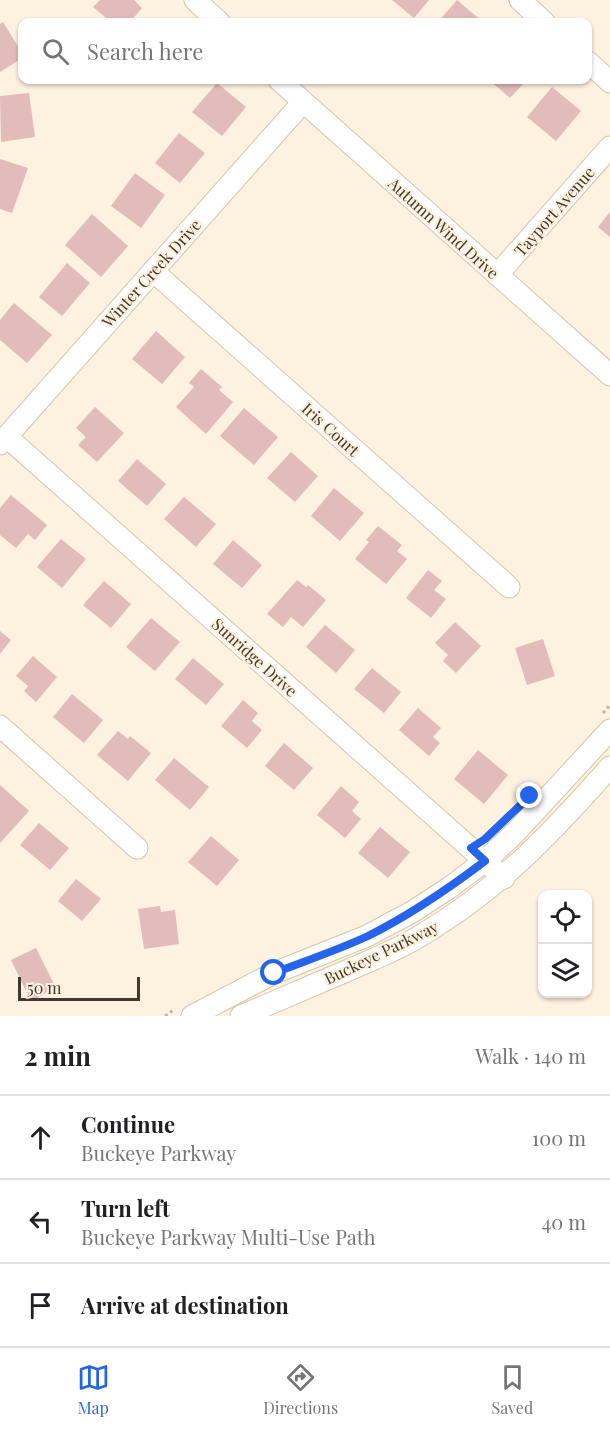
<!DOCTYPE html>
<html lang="en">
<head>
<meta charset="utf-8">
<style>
	:root { --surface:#fff; --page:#f2f2f2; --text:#202124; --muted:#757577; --line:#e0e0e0; --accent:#2563eb }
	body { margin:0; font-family:"Playfair Display",serif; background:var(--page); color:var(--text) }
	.controls { position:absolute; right:18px; bottom:18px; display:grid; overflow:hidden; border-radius:12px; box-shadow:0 2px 4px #0004 }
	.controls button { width:54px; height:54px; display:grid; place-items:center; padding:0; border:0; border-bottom:2px solid var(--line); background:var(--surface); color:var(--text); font:30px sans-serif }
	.scale { position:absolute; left:18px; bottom:15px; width:122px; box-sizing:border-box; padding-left:6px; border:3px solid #41392d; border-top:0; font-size:16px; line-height:21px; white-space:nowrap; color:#41392d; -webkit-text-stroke:4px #fdf1e0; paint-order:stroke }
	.stop { position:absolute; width:18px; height:18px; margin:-14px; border:4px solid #2563eb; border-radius:50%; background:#fff }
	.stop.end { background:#2563eb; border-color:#fff; box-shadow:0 2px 6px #0008 }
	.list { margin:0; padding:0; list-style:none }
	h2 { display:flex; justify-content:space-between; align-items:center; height:78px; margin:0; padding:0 24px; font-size:26px }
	h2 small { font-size:20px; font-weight:400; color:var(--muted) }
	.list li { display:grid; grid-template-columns:39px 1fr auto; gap:18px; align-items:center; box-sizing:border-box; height:84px; padding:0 24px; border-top:2px solid var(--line) }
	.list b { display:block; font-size:22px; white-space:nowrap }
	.list p { margin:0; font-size:20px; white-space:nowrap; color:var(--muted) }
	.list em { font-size:20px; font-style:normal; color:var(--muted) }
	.icon { flex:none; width:33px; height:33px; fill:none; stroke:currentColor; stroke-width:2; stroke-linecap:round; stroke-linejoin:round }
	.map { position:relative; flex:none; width:610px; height:1016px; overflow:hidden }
	.search { position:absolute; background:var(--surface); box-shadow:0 2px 4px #0004; left:18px; right:18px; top:18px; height:66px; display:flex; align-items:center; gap:15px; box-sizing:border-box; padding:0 21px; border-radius:12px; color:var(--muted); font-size:22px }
	.sheet { height:330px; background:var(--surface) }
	nav { display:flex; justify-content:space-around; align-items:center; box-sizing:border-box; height:84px; border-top:2px solid var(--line); background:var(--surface); font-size:16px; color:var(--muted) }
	nav a { display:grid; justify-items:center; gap:3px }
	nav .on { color:var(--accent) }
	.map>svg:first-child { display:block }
	.building { fill:#e2bcba }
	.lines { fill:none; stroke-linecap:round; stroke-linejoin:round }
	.minor-casing { stroke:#d8c5a8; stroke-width:23 }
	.path { stroke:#c0b5a6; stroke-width:3; stroke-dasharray:3 3; stroke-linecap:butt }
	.minor { stroke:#fff; stroke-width:21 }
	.route { stroke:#2563eb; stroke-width:8 }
	.labels { text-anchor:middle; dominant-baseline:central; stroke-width:4.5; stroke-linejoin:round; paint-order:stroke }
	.street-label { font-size:16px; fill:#41392d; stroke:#fdf1e0 }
</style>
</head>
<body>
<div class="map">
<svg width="610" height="1016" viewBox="0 0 610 1016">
	<rect width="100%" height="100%" fill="#fdf1e0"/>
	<g class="building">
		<polygon points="100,0 134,0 142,8 130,22 111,22 93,7"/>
		<polygon points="392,0 429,0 414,18"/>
		<polygon points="457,0 483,22 438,22"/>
		<polygon points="3,22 22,53 22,58 0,72 0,24"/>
		<polygon points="489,80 527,80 510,98"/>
		<polygon points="217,83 246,107 222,136 192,112"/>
		<polygon points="552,87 581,111 556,141 527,117"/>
		<polygon points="29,93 35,137 1,142 0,96"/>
		<polygon points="179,133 205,153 180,183 155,163"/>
		<polygon points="0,159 28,168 12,213 0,209"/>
		<polygon points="135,173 165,195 141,228 111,206"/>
		<polygon points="610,212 610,237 598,227"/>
		<polygon points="92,214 128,246 101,277 65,245"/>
		<polygon points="67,263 90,283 62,316 39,297"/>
		<polygon points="14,303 52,335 27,363 0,340 0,320"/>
		<polygon points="156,331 185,357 162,384 132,359"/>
		<polygon points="201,369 222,387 219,390 233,402 206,434 176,407 194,387 189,383"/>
		<polygon points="95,407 124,433 97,462 78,445 86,437 76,428"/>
		<polygon points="244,408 278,437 254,465 220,436"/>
		<polygon points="291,452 318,476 295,502 267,478"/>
		<polygon points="137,459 166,484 147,506 118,481"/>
		<polygon points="334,488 364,513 340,541 311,516"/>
		<polygon points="11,495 47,525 35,540 28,534 16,548 0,535 0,508"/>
		<polygon points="184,497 216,524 196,547 164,519"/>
		<polygon points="378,526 402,545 397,551 407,559 386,584 355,559 369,542 366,540"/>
		<polygon points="61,539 86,559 62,588 37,567"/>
		<polygon points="233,540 262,565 242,588 213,564"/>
		<polygon points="428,570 442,581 434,590 446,599 431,618 406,598"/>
		<polygon points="297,580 306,587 308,585 326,600 303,627 291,617 283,627 267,614"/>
		<polygon points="104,581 131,604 111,628 83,605"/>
		<polygon points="151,618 180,642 155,671 126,647"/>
		<polygon points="455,622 481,646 456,673 443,661 448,655 435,643"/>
		<polygon points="325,625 355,650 336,673 306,647"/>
		<polygon points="0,631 11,640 0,654"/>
		<polygon points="543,639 555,676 527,685 515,648"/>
		<polygon points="33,656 57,677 36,702 24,691 28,686 16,676"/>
		<polygon points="193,658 224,684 206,705 175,679"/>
		<polygon points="372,668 401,692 384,713 354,689"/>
		<polygon points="72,694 103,720 84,743 53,717"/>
		<polygon points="243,700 258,713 252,721 262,730 247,748 221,726"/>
		<polygon points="418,708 441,728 433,737 440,743 429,756 399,730"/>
		<polygon points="118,731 128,739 130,736 151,753 128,781 97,755"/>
		<polygon points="284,743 313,768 294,790 265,766"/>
		<polygon points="478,750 508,775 484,804 454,779"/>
		<polygon points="174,758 209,787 190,810 155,780"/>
		<polygon points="0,785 29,811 0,843"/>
		<polygon points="341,786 359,802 352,811 361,819 345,838 317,815"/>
		<polygon points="39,823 69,848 50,870 20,845"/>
		<polygon points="380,827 410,852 388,878 358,853"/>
		<polygon points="211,836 239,860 217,886 188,862"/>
		<polygon points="76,879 101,899 82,921 58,901"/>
		<polygon points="160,906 161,912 175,910 179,944 144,949 138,909"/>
		<polygon points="36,948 56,988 31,1001 11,960"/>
	</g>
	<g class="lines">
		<g class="minor-casing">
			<g id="minor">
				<polyline points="195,0 219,22"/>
				<polyline points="520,0 544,22"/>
				<polyline points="588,62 610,82"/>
				<polyline points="279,80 610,375"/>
				<polyline points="153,271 509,587"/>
				<polyline points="497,275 610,147"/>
				<polyline points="7,437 504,878"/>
				<polyline points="0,444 303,102"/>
				<polyline points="0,726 137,848"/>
				<polyline points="192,1016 274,973 367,936 412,912 449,888 485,861 515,833 610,730"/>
				<path d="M241,1016c34,-14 67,-29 101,-43 26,-12 54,-22 78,-37 79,-47 130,-101 190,-169"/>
			</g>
		</g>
		<g class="path">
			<polyline points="603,713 610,705"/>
			<polyline points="165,1016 175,1009"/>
		</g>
		<use href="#minor" class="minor"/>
	</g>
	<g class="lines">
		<path class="route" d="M274,973c31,-12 64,-23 94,-37 42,-21 80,-47 117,-75l-14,-13 14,-9 45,-43"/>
	</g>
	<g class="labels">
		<g class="street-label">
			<text transform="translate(554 211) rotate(-49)">Tayport Avenue</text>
			<text transform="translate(444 228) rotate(42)">Autumn Wind Drive</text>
			<text transform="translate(151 273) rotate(-48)">Winter Creek Drive</text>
			<text transform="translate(331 429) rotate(42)">Iris Court</text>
			<text transform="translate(255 657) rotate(42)">Sunridge Drive</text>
			<text transform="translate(381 952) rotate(-26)">Buckeye Parkway</text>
		</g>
	</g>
</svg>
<div class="controls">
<button><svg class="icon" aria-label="locate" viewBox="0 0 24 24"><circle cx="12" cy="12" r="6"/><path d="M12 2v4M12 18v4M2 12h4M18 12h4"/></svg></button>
<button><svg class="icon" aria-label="layers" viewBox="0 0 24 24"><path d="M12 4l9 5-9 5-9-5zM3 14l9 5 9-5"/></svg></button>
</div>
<div class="scale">50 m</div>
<div class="stop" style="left:274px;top:973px"></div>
<div class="stop end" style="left:530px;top:796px"></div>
<div class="search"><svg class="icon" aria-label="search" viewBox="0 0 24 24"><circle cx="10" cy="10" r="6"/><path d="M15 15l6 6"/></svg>Search here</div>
</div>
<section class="sheet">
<h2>2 min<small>Walk · 140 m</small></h2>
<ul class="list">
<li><svg class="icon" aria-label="ahead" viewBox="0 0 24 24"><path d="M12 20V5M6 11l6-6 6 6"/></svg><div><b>Continue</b><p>Buckeye Parkway</p></div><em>100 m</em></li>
<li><svg class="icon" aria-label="left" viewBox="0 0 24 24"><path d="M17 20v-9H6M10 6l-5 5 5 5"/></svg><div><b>Turn left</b><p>Buckeye Parkway Multi-Use Path</p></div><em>40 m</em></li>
<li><svg class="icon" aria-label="arrive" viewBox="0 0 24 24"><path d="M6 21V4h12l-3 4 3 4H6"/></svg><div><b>Arrive at destination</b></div></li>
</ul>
</section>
<nav>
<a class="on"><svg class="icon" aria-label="map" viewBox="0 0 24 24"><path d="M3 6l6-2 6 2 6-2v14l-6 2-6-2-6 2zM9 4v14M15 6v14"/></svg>Map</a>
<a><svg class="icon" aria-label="directions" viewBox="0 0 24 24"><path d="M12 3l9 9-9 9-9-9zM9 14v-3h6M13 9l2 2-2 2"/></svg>Directions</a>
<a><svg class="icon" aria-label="saved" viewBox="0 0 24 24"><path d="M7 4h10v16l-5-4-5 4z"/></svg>Saved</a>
</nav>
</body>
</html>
